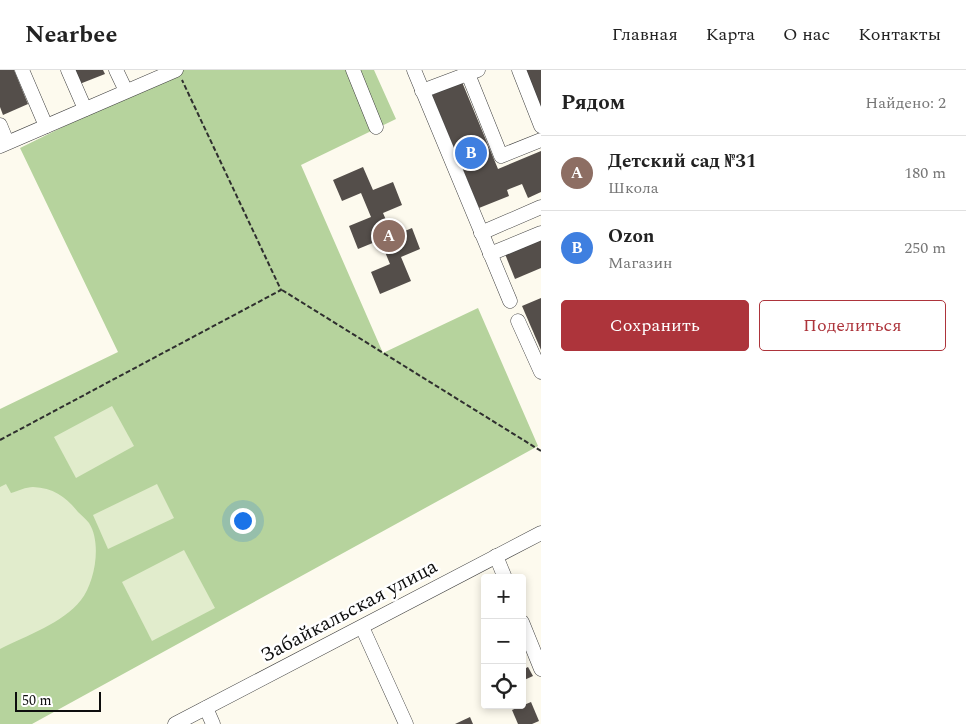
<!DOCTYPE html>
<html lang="ru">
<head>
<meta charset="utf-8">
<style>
	:root { --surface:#fff; --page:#f2f2f2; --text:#222; --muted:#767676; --line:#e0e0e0; --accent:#ad343b }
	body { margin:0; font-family:Spectral,serif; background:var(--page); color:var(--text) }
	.controls { position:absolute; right:15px; bottom:15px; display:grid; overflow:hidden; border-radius:5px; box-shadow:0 2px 8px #0003 }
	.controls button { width:45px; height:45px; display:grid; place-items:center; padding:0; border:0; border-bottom:1px solid var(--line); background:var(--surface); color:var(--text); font:25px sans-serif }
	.scale { position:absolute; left:15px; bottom:12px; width:86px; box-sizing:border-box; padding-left:5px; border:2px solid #0d0d0d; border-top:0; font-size:14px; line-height:18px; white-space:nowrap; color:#0d0d0d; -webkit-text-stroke:4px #fff; paint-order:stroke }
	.you { position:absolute; left:242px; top:450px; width:18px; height:18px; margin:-12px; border:4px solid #fff; border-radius:50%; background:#1a73e8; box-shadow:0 0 0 8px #1a73e833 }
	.badge { display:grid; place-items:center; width:32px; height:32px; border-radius:50%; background:var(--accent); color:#fff; font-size:16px; font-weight:700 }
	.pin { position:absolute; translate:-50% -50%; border:2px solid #fff; box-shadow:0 1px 5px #0006 }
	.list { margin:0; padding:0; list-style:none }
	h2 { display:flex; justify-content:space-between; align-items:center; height:65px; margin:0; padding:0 20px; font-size:21px }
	h2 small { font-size:16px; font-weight:400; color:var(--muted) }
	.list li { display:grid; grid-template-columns:32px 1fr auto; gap:15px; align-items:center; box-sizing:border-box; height:75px; padding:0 20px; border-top:1px solid var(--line) }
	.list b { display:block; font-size:19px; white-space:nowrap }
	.list p { margin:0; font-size:16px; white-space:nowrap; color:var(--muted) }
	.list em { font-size:16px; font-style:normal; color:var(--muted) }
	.actions { display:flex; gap:10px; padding:15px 20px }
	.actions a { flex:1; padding:11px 0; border:1px solid var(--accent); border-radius:5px; text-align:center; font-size:18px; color:var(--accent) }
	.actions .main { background:var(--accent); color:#fff }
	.icon { flex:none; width:28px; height:28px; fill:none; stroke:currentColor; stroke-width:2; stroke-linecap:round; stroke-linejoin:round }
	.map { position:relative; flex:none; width:541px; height:654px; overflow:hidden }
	header { display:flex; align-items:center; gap:30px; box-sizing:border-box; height:70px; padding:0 25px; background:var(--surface); border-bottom:1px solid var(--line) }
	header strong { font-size:24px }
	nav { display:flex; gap:28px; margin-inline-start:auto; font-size:18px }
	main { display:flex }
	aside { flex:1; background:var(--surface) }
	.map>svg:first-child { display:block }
	.forest { fill:#b6d39d }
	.pitch { fill:#e1eccc }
	.building { fill:#544e4a }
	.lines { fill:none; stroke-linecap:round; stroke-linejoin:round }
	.minor-casing { stroke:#404040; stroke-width:15 }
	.path { stroke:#2f2f2f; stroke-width:2; stroke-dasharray:5 2.5; stroke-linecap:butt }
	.minor { stroke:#fff; stroke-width:14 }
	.labels { text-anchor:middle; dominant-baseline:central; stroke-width:5; stroke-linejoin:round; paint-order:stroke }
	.street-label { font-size:20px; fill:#0d0d0d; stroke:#fff }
</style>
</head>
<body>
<header>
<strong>Nearbee</strong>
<nav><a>Главная</a><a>Карта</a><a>О нас</a><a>Контакты</a></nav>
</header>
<main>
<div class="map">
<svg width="541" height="654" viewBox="0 0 541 654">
	<rect width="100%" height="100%" fill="#fdfaee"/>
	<polygon class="forest" points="179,0 374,0 396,49 301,95 383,283 478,238 538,376 32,654 0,654 0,339 118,282 20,78"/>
	<g class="pitch">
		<polygon points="112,336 134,376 76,408 54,367"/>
		<path d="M6,414l5,9c7,-2 15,-6 22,-6 21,1 33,10 45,25 4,4 8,7 11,11 13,20 6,59 -8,77 -18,23 -55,36 -81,49v-162z"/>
		<polygon points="157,414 174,448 108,479 93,445"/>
		<polygon points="184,480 215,538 152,571 122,512"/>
	</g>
	<g class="building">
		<polygon points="0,0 14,0 28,34 3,45 0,37"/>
		<polygon points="71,0 103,0 105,4 77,15"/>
		<polygon points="524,0 541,0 541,40"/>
		<polygon points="462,12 498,99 541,81 541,122 528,128 522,114 507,120 509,126 479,138 432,25"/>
		<polygon points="363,97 373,120 393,112 402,135 383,143 393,166 412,158 420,179 401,187 411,211 380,224 371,202 390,194 380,170 358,179 349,156 371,147 361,123 342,131 333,110"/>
		<polygon points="541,163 541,198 515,209 503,179"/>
		<polygon points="541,228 541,280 522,236"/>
		<polygon points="528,597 533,606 522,611 522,600"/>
		<polygon points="531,632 539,651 532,654 518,654 512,640"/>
		<polygon points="470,647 473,654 455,654"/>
	</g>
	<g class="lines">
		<g class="minor-casing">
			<g id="minor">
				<polyline points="22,0 46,56"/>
				<polyline points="68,0 85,39"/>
				<polyline points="116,0 126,21"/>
				<polyline points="353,0 376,57"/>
				<polyline points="414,0 510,231"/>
				<polyline points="519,0 541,56"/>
				<polyline points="468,4 501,86 541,70"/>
				<polyline points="422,21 478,0"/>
				<polyline points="0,55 7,72"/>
				<polyline points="0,76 176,0"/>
				<polyline points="481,163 541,137"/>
				<polyline points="490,184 541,163"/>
				<polyline points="518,251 541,302"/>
				<polyline points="496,486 505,508"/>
				<polyline points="522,552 541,599"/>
				<polyline points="362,557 406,654"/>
				<polyline points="206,638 213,654"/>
				<polyline points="175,654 541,463"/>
			</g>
		</g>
		<g class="path">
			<polyline points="282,220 541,381"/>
			<polyline points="0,370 281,220 182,10"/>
		</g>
		<use href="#minor" class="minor"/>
	</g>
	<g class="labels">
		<g class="street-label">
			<text transform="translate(349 541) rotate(-28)">Забайкальская улица</text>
		</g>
	</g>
</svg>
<div class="controls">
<button>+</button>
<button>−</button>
<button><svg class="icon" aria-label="locate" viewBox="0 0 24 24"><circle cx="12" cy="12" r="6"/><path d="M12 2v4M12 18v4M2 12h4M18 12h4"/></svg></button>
</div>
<div class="scale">50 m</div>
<div class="you"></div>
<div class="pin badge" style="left:389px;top:166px;background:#8d6e63">A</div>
<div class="pin badge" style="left:471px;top:83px;background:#3f7fe0">B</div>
</div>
<aside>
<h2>Рядом<small>Найдено: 2</small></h2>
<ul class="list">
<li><span class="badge" style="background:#8d6e63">A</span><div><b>Детский сад №31</b><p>Школа</p></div><em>180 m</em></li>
<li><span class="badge" style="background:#3f7fe0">B</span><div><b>Ozon</b><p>Магазин</p></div><em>250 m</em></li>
</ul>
<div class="actions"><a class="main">Сохранить</a><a>Поделиться</a></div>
</aside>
</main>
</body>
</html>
